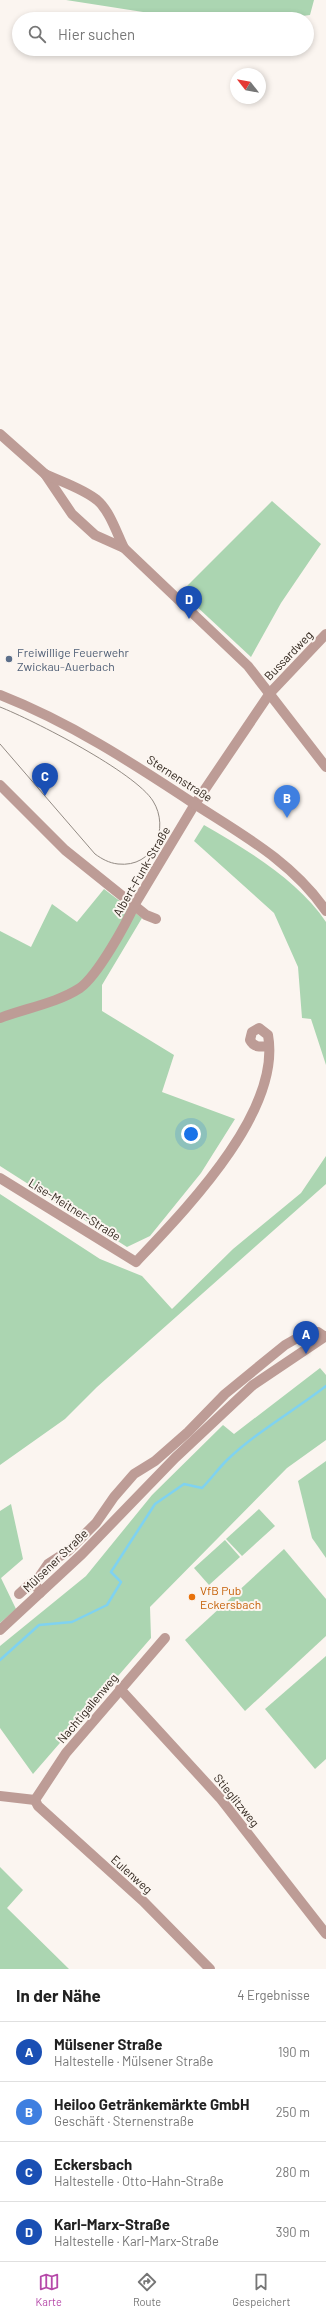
<!DOCTYPE html>
<html lang="de">
<head>
<meta charset="utf-8">
<style>
	:root { --surface:#fff; --page:#f6f6f6; --text:#222; --muted:#767676; --line:#e0e0e0; --accent:#b649a9 }
	body { margin:0; font-family:Barlow,sans-serif; background:var(--page); color:var(--text) }
	.compass { position:absolute; left:230px; top:68px; width:36px; height:36px; border-radius:50%; background:var(--surface); box-shadow:0 2px 6px #0003; rotate:301deg }
	.you { position:absolute; left:191px; top:1134px; width:14px; height:14px; margin:-10px; border:3px solid #fff; border-radius:50%; background:#1a73e8; box-shadow:0 0 0 6px #1a73e833 }
	.badge { display:grid; place-items:center; width:26px; height:26px; border-radius:50%; background:var(--accent); color:#fff; font-size:13px; font-weight:700 }
	.pin { position:absolute; translate:-50% -33px; filter:drop-shadow(0 1px 2px #0008) }
	.pin::after { content:''; position:absolute; top:21px; width:14px; height:12px; background:inherit; clip-path:polygon(0 0,100% 0,50% 100%) }
	.list { margin:0; padding:0; list-style:none }
	h2 { display:flex; justify-content:space-between; align-items:center; height:52px; margin:0; padding:0 16px; font-size:17px }
	h2 small { font-size:13px; font-weight:400; color:var(--muted) }
	.list li { display:grid; grid-template-columns:26px 1fr auto; gap:12px; align-items:center; box-sizing:border-box; height:60px; padding:0 16px; border-top:1px solid var(--line) }
	.list b { display:block; font-size:15px; white-space:nowrap }
	.list p { margin:0; font-size:13px; white-space:nowrap; color:var(--muted) }
	.list em { font-size:13px; font-style:normal; color:var(--muted) }
	.icon { flex:none; width:22px; height:22px; fill:none; stroke:currentColor; stroke-width:2; stroke-linecap:round; stroke-linejoin:round }
	.map { position:relative; flex:none; width:326px; height:1969px; overflow:hidden }
	.search { position:absolute; background:var(--surface); box-shadow:0 2px 6px #0003; left:12px; right:12px; top:12px; height:44px; display:flex; align-items:center; gap:10px; box-sizing:border-box; padding:0 14px; border-radius:22px; color:var(--muted); font-size:15px }
	.sheet { height:292px; background:var(--surface) }
	nav { display:flex; justify-content:space-around; align-items:center; box-sizing:border-box; height:56px; border-top:1px solid var(--line); background:var(--surface); font-size:11px; color:var(--muted) }
	nav a { display:grid; justify-items:center; gap:2px }
	nav .on { color:var(--accent) }
	.map>svg:first-child { display:block }
	.green { fill:#abd5b1 }
	.lines { fill:none; stroke-linecap:round; stroke-linejoin:round }
	.stream { stroke:#7fd2f0; stroke-width:2.5 }
	.minor { stroke:#bd9c96; stroke-width:10 }
	.tertiary { stroke:#bd9c96; stroke-width:10 }
	.tram { stroke:#938b84; stroke-width:1 }
	.service-dot { fill:#5c6f8a; stroke:#fbf5f0; stroke-width:1.5 }
	.food-dot { fill:#e8710a; stroke:#fbf5f0; stroke-width:1.5 }
	.labels { text-anchor:middle; dominant-baseline:central; stroke-width:4; stroke-linejoin:round; paint-order:stroke }
	.service-label { font-size:12px; fill:#4e5e75; stroke:#fbf5f0; text-anchor:start }
	.street-label { font-size:12px; fill:#30251c; stroke:#fbf5f0 }
	.food-label { font-size:12px; fill:#c56008; stroke:#fbf5f0; text-anchor:start }
</style>
</head>
<body>
<div class="map">
<svg width="326" height="1969" viewBox="0 0 326 1969">
	<rect width="100%" height="100%" fill="#fbf5f0"/>
	<g class="green">
		<polygon points="66,0 314,0 310,15 279,19 173,19 143,12"/>
		<polygon points="272,501 321,544 281,603 251,657 181,592"/>
		<path d="M204,825c42,24 95,56 122,97v143l-15,-46 -9,-1 -4,-51 -24,-54 -80,-72z"/>
		<polygon points="104,889 142,918 102,985 102,1011 174,1055 162,1092 235,1119 201,1173 150,1236 127,1247 0,1166 0,931 31,947 52,904 77,922"/>
		<polygon points="326,1156 326,1184 97,1387 65,1419 0,1465 0,1194 100,1259 142,1276 172,1309 233,1249 301,1193"/>
		<polygon points="320,1368 326,1375 326,1440 287,1468 150,1607 151,1638 33,1774 0,1728 0,1646 86,1576 152,1495 223,1425 234,1434"/>
		<polygon points="326,1461 326,1558 312,1538 298,1481"/>
		<polygon points="11,1504 23,1559 1,1578 16,1609 0,1623 0,1511"/>
		<polygon points="259,1509 275,1526 242,1556 226,1539"/>
		<polygon points="225,1540 240,1557 209,1585 194,1568"/>
		<polygon points="284,1549 326,1599 326,1636 245,1711 185,1640"/>
		<polygon points="326,1656 326,1759 315,1769 265,1709"/>
		<polygon points="0,1867 23,1890 7,1908 69,1969 0,1969"/>
	</g>
	<g class="lines">
		<path class="stream" d="M0,1660l39,-35 33,-3 35,-17 14,-23 -10,-10 44,-68 29,-20 18,4c9,-9 16,-19 25,-28 29,-28 67,-49 99,-74"/>
		<g class="minor">
			<polyline points="0,434 45,474 72,514 95,535 124,548 248,666 326,767"/>
			<path d="M45,474c17,8 37,14 52,26 13,11 20,34 27,48"/>
			<polyline points="0,785 65,850 146,915 156,919"/>
			<path d="M0,1018c26,-10 57,-15 80,-30 18,-13 46,-64 55,-84l60,-100 75,-111 56,-59"/>
			<path d="M0,1178l136,84c49,-52 146,-150 132,-227l-9,-7 -7,4 -2,8c4,8 11,7 19,6"/>
			<polyline points="40,1593 35,1583 48,1564 68,1551 96,1523 114,1497 134,1474 155,1461 188,1432 225,1394 285,1345 306,1333 318,1332 325,1337"/>
			<polyline points="19,1594 30,1584 35,1583"/>
			<polyline points="0,1630 82,1554 175,1458 253,1385 326,1336"/>
			<polyline points="120,1689 220,1798 326,1934"/>
			<polyline points="0,1796 35,1800"/>
			<polyline points="35,1800 38,1806 143,1901 210,1969"/>
			<polyline points="35,1800 66,1753 165,1638"/>
		</g>
		<path class="tertiary" d="M0,695c69,27 131,67 193,108 48,31 100,59 133,108"/>
		<path class="tram" d="M0,707c33,13 135,65 153,94 17,27 1,67 -35,63 -9,-1 -16,-5 -23,-10l-95,-110"/>
	</g>
	<circle class="service-dot" cx="9" cy="659" r="4"/>
	<circle class="food-dot" cx="192" cy="1597" r="4"/>
	<g class="labels">
		<g class="service-label">
			<text x="17" y="652">Freiwillige Feuerwehr<tspan x="17" dy="14">Zwickau-Auerbach</tspan></text>
		</g>
		<g class="street-label">
			<text transform="translate(288 655) rotate(-46)">Bussardweg</text>
			<text transform="translate(180 778) rotate(33)">Sternenstraße</text>
			<text transform="translate(141 871) rotate(-60)">Albert-Funk-Straße</text>
			<text transform="translate(75 1209) rotate(32)">Lise-Meitner-Straße</text>
			<text transform="translate(55 1560) rotate(-44)">Mülsener Straße</text>
			<text transform="translate(87 1708) rotate(-50)">Nachtigallenweg</text>
			<text transform="translate(237 1800) rotate(51)">Stieglitzweg</text>
			<text transform="translate(132 1874) rotate(42)">Eulenweg</text>
		</g>
		<g class="food-label">
			<text x="200" y="1590">VfB Pub<tspan x="200" dy="14">Eckersbach</tspan></text>
		</g>
	</g>
</svg>
<svg class="compass" viewBox="-18 -18 36 36"><path d="M0-13l5 13h-10z" fill="#e53935"/><path d="M0 13l5-13h-10z" fill="#767676"/></svg>
<div class="you"></div>
<div class="pin badge" style="left:306px;top:1354px;background:#1a4fb4">A</div>
<div class="pin badge" style="left:287px;top:818px;background:#3f7fe0">B</div>
<div class="pin badge" style="left:45px;top:796px;background:#1a4fb4">C</div>
<div class="pin badge" style="left:189px;top:619px;background:#1a4fb4">D</div>
<div class="search"><svg class="icon" aria-label="search" viewBox="0 0 24 24"><circle cx="10" cy="10" r="6"/><path d="M15 15l6 6"/></svg>Hier suchen</div>
</div>
<section class="sheet">
<h2>In der Nähe<small>4 Ergebnisse</small></h2>
<ul class="list">
<li><span class="badge" style="background:#1a4fb4">A</span><div><b>Mülsener Straße</b><p>Haltestelle · Mülsener Straße</p></div><em>190 m</em></li>
<li><span class="badge" style="background:#3f7fe0">B</span><div><b>Heiloo Getränkemärkte GmbH</b><p>Geschäft · Sternenstraße</p></div><em>250 m</em></li>
<li><span class="badge" style="background:#1a4fb4">C</span><div><b>Eckersbach</b><p>Haltestelle · Otto-Hahn-Straße</p></div><em>280 m</em></li>
<li><span class="badge" style="background:#1a4fb4">D</span><div><b>Karl-Marx-Straße</b><p>Haltestelle · Karl-Marx-Straße</p></div><em>390 m</em></li>
</ul>
</section>
<nav>
<a class="on"><svg class="icon" aria-label="map" viewBox="0 0 24 24"><path d="M3 6l6-2 6 2 6-2v14l-6 2-6-2-6 2zM9 4v14M15 6v14"/></svg>Karte</a>
<a><svg class="icon" aria-label="directions" viewBox="0 0 24 24"><path d="M12 3l9 9-9 9-9-9zM9 14v-3h6M13 9l2 2-2 2"/></svg>Route</a>
<a><svg class="icon" aria-label="saved" viewBox="0 0 24 24"><path d="M7 4h10v16l-5-4-5 4z"/></svg>Gespeichert</a>
</nav>
</body>
</html>
